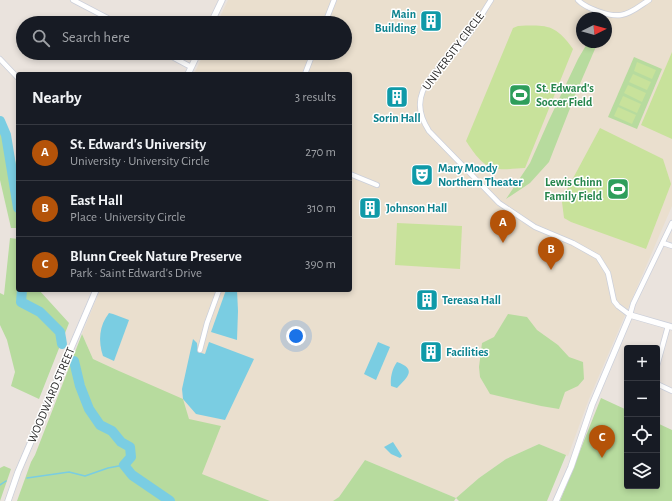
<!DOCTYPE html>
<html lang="en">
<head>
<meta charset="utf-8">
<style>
	:root { --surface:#171b24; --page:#20242c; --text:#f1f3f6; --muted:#9ea1a6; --line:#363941; --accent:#b45309 }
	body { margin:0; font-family:"Alegreya Sans",sans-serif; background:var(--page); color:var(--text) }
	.controls { position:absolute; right:12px; bottom:12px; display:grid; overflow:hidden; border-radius:4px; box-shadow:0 2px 6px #0003 }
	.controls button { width:36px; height:36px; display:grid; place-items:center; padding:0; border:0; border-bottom:1px solid var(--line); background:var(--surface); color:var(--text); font:20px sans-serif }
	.compass { position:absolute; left:576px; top:12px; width:36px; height:36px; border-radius:50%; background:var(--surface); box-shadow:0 2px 6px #0003; rotate:85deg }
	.you { position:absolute; left:296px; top:336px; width:14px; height:14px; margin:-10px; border:3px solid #fff; border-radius:50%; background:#1a73e8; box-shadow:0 0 0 6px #1a73e833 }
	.badge { display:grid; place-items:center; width:26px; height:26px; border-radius:50%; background:var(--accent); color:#fff; font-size:13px; font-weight:700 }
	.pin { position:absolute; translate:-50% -33px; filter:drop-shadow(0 1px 2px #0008) }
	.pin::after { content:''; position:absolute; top:21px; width:14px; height:12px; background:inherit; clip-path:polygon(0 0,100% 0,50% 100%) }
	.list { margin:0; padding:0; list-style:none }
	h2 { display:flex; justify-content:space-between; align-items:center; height:52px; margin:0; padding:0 16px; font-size:17px }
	h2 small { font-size:13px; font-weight:400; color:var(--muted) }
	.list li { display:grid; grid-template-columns:26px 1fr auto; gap:12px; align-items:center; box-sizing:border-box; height:56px; padding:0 16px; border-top:1px solid var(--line) }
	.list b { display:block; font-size:15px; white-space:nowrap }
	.list p { margin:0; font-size:13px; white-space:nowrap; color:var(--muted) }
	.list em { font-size:13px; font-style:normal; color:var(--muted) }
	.icon { flex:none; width:22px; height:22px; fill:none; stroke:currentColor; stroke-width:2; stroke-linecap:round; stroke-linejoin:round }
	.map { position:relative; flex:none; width:672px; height:501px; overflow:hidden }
	.search { position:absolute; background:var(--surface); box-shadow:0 2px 6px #0003; left:16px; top:16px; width:336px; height:44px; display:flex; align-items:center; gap:10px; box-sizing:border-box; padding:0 14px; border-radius:22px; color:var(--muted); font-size:15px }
	.panel { position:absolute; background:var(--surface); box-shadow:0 2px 6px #0003; left:16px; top:72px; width:336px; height:220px; border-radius:4px }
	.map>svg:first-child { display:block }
	.education { fill:#eadfce; fill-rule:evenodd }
	.green { fill:#b7db9e }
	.pitch { fill:#c8e29b }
	.water { fill:#7acde2 }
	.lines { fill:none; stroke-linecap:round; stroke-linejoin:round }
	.stream { stroke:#7acde2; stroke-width:1.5 }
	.river { stroke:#7acde2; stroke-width:10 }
	.minor-casing { stroke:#cbcfda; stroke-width:6 }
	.tertiary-casing { stroke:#cbcfda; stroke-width:7 }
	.minor { stroke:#fff; stroke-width:4.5 }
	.tertiary { stroke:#fff; stroke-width:5.5 }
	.labels { text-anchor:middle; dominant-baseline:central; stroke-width:3; stroke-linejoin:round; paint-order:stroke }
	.culture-label { font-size:12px; font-weight:bold; fill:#0d838f; stroke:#fff; text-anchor:start }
	.street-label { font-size:12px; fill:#292929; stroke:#fff }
	.leisure-label { font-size:12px; font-weight:bold; fill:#27864d; stroke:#fff; text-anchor:start }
</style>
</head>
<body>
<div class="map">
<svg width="672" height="501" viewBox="0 0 672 501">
	<rect width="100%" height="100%" fill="#eae3dd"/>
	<path class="education" d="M228,0h444v206l-83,193 -21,57 -29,-12 -33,15 -27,19 -23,20 -91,-38 -26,37 -6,4h-63l-69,-27 -12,-55 -70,-48 -26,-12 -11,-25 18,-44h250v-216h-156l10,-21h141v-30h-128zM582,18h24v24h-24z"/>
	<g class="green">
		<polygon points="588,42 598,42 576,93 549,162 530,183 506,199 530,163 549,120 578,59"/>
		<polygon points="634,57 662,69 637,129 608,117"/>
		<polygon points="0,117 9,135 18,173 18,228 11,228 0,180"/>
		<polygon points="10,238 18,239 18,290 39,290 69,323 39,399 11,386 15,372 7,340 0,325 0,293 4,295"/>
		<polygon points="508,314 527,317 537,330 558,345 569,357 583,362 584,379 578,386 565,392 559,409 541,406 490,394 480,377 479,367 482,343 494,337"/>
		<polygon points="82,334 93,359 119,371 183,399 189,419 221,426 202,474 270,501 17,501 31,462 35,455"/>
		<polygon points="601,398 627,410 627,486 657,486 657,423 672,430 672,501 560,501"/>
		<polygon points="539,444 566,455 547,501 459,501 456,498 454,501 333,501 339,497 365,460 456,498 479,478 506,459"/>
		<polygon points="4,466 11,469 0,501 0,468"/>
	</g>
	<g class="pitch">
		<path d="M518,26c29,-1 37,-2 55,23l-48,119c-8,0 -17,2 -26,1 -15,0 -25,-16 -33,-28l47,-113z"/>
		<polygon points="672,52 672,139 641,125"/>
		<polygon points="637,62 656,70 652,79 634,71"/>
		<polygon points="633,74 651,82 647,90 629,82"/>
		<polygon points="628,85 646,93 642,102 624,93"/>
		<polygon points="623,96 641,104 637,113 619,105"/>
		<polygon points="618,107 636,115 632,124 614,116"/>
		<polygon points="600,128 663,159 671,184 646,249 571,222 564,218 562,202 564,195"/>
		<polygon points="397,223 462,226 460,269 395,265"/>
	</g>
	<g class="water">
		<polygon points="226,290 237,290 238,311 237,340 211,332"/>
		<path d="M109,313l4,1 16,6 -15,41 -11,-5c-5,-15 -4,-30 6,-43z"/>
		<polygon points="193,339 197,343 198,352 205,354 209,342 254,359 225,420 196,414 183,399 182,389"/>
		<polygon points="378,342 390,347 376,380 364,374"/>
		<path d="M397,362c20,7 11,15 0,26l-6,-2c-1,-8 1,-17 6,-24z"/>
		<polygon points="393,442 402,456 400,458 391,454 384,447"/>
	</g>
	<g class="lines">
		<g class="stream">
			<polyline points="27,478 69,472 85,476 108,468 124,465"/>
			<polyline points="0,485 6,481"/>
		</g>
		<g class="river">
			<polyline points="0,121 6,135 18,208"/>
			<polyline points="22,290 21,302 40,312 60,332 62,344"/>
			<polyline points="74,361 80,386 89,409 100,425 112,431 121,442 130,447 131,457 124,465 132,475 170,501"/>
		</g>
		<g class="minor-casing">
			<g id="minor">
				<polyline points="73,0 117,23"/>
				<path d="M491,0c-9,14 -17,28 -27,41 -22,29 -62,49 -35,90l70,72 36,24 38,16 25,14 10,16 6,28 4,5 12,9 3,-11 39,-81"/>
				<path d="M578,0c7,8 32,17 43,15 10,-1 20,-10 28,-15"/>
				<polyline points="325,23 334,0"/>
				<polyline points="165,53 191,67"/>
				<polyline points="0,59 18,78"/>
				<polyline points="305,74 313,53"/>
				<polyline points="350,174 377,185"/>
				<polyline points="663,243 672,246"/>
				<polyline points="200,350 207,323 219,290"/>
				<polyline points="657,366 668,326"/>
				<polyline points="657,384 672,391"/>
			</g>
		</g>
		<g class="tertiary-casing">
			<g id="tertiary">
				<polyline points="211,23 222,0"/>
				<polyline points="188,74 198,53"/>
				<polyline points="8,501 18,472 96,290"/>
				<polyline points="556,501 571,467 592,405 630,315 672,327"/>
			</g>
		</g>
		<use href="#minor" class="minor"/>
		<use href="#tertiary" class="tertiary"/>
	</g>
	<defs>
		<g id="building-square" transform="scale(1.15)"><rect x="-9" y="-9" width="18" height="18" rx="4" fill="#0f9aa8" stroke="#fff"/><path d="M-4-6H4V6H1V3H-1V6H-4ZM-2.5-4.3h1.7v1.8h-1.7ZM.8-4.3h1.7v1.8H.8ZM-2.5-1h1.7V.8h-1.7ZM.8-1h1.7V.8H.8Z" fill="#fff"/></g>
		<g id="stadium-square" transform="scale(1.15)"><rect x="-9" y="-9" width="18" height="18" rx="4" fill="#2e9e5b" stroke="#fff"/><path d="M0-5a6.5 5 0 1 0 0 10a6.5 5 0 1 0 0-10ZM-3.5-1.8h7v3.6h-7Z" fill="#fff"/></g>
		<g id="theatre-square" transform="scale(1.15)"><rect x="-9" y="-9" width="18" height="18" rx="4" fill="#0f9aa8" stroke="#fff"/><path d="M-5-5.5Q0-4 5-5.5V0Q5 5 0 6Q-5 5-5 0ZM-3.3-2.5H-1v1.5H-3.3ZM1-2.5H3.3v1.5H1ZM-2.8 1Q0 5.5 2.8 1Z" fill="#fff"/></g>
	</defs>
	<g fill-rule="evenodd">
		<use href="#building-square" x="431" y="21"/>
		<use href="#stadium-square" x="520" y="95"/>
		<use href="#building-square" x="397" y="97"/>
		<use href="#theatre-square" x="422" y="175"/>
		<use href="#stadium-square" x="618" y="189"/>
		<use href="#building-square" x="370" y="208"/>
		<use href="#building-square" x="427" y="300"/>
		<use href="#building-square" x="431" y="352"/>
	</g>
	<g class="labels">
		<g class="culture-label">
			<text x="416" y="14" text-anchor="end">Main<tspan x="416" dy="14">Building</tspan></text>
			<text x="397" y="118" text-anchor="middle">Sorin Hall</text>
			<text x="438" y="168">Mary Moody<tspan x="438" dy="14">Northern Theater</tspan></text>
			<text x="386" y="208">Johnson Hall</text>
			<text x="442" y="300">Tereasa Hall</text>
			<text x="446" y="352">Facilities</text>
		</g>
		<g class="street-label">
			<text transform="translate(453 51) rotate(-53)">UNIVERSITY CIRCLE</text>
			<text transform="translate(51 395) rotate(-67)">WOODWARD STREET</text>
		</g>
		<g class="leisure-label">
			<text x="536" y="88">St. Edward's<tspan x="536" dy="14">Soccer Field</tspan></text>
			<text x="602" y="182" text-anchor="end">Lewis Chinn<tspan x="602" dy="14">Family Field</tspan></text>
		</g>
	</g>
</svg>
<div class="controls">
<button>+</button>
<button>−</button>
<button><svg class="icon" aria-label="locate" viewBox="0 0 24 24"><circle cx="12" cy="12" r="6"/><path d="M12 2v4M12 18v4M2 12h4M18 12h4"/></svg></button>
<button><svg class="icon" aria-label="layers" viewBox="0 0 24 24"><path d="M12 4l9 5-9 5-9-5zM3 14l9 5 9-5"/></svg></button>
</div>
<svg class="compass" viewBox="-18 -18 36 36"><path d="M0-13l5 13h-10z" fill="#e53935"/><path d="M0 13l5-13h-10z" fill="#9ea1a6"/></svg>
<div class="you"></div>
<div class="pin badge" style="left:503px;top:243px">A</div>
<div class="pin badge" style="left:551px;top:270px">B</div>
<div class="pin badge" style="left:602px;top:458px">C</div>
<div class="search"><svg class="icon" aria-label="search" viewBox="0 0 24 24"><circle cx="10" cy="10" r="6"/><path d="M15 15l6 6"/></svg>Search here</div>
<section class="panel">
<h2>Nearby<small>3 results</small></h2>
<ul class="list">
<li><span class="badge">A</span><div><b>St. Edward's University</b><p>University · University Circle</p></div><em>270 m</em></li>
<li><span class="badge">B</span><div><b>East Hall</b><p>Place · University Circle</p></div><em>310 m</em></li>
<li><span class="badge">C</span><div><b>Blunn Creek Nature Preserve</b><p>Park · Saint Edward's Drive</p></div><em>390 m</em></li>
</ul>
</section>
</div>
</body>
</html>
